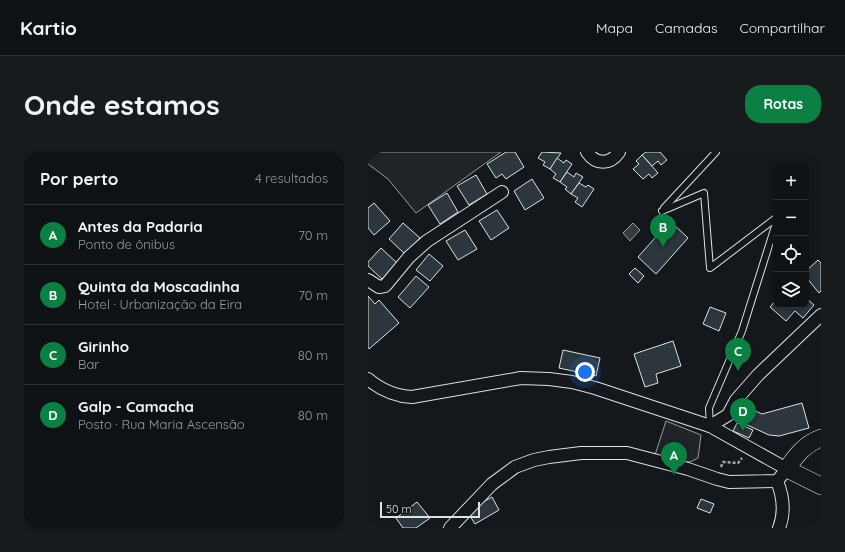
<!DOCTYPE html>
<html lang="pt">
<head>
<meta charset="utf-8">
<style>
	:root { --surface:#0f1215; --page:#181b1e; --text:#f1f3f6; --muted:#9b9ea0; --line:#2f3234; --accent:#0b8043 }
	body { margin:0; font-family:Quicksand,sans-serif; background:var(--page); color:var(--text) }
	.controls { position:absolute; right:12px; top:12px; display:grid; overflow:hidden; border-radius:8px; box-shadow:0 2px 6px #0003 }
	.controls button { width:36px; height:36px; display:grid; place-items:center; padding:0; border:0; border-bottom:1px solid var(--line); background:var(--surface); color:var(--text); font:20px sans-serif }
	.scale { position:absolute; left:12px; bottom:10px; width:100px; box-sizing:border-box; padding-left:4px; border:2px solid #d8e6dc; border-top:0; font-size:11px; line-height:14px; white-space:nowrap; color:#d8e6dc; -webkit-text-stroke:3px #14181c; paint-order:stroke }
	.you { position:absolute; left:217px; top:220px; width:14px; height:14px; margin:-10px; border:3px solid #fff; border-radius:50%; background:#1a73e8; box-shadow:0 0 0 6px #1a73e833 }
	.badge { display:grid; place-items:center; width:26px; height:26px; border-radius:50%; background:var(--accent); color:#fff; font-size:13px; font-weight:700 }
	.pin { position:absolute; translate:-50% -33px; filter:drop-shadow(0 1px 2px #0008) }
	.pin::after { content:''; position:absolute; top:21px; width:14px; height:12px; background:inherit; clip-path:polygon(0 0,100% 0,50% 100%) }
	.list { margin:0; padding:0; list-style:none }
	h2 { display:flex; justify-content:space-between; align-items:center; height:52px; margin:0; padding:0 16px; font-size:17px }
	h2 small { font-size:13px; font-weight:400; color:var(--muted) }
	.list li { display:grid; grid-template-columns:26px 1fr auto; gap:12px; align-items:center; box-sizing:border-box; height:60px; padding:0 16px; border-top:1px solid var(--line) }
	.list b { display:block; font-size:15px; white-space:nowrap }
	.list p { margin:0; font-size:13px; white-space:nowrap; color:var(--muted) }
	.list em { font-size:13px; font-style:normal; color:var(--muted) }
	.icon { flex:none; width:22px; height:22px; fill:none; stroke:currentColor; stroke-width:2; stroke-linecap:round; stroke-linejoin:round }
	.map { position:relative; flex:none; width:453px; height:376px; overflow:hidden; border-radius:16px }
	header { display:flex; align-items:center; gap:24px; box-sizing:border-box; height:56px; padding:0 20px; background:var(--surface); border-bottom:1px solid var(--line) }
	header strong { font-size:19px }
	nav { display:flex; gap:22px; margin-inline-start:auto; font-size:14px }
	.intro { display:flex; align-items:center; justify-content:space-between; box-sizing:border-box; height:96px; padding:0 24px }
	h1 { margin:0; font-size:28px }
	.button { padding:10px 18px; border-radius:16px; background:var(--accent); color:#fff; font-size:14px; font-weight:700 }
	main { display:flex; gap:24px; padding:0 24px }
	aside { flex:1; background:var(--surface); border-radius:16px; box-shadow:0 2px 6px #0003 }
	.map>svg:first-child { display:block }
	.green { fill:#202428; stroke:#939e99 }
	.water { fill:#363b3e; stroke:#939e99 }
	.building { fill:#2c363c; stroke:#d8e6dc }
	.lines { fill:none; stroke-linecap:round; stroke-linejoin:round }
	.lane-casing { stroke:#d8e6dc; stroke-width:8 }
	.street-casing { stroke:#d8e6dc; stroke-width:14 }
	.secondary-casing { stroke:#d8e6dc; stroke-width:18 }
	.path { stroke:#9da8a2; stroke-width:2.5; stroke-dasharray:3 2; stroke-linecap:butt }
	.lane { stroke:#14181c; stroke-width:6 }
	.street { stroke:#14181c; stroke-width:12 }
	.secondary { stroke:#14181c; stroke-width:17 }
</style>
</head>
<body>
<header>
<strong>Kartio</strong>
<nav><a>Mapa</a><a>Camadas</a><a>Compartilhar</a></nav>
</header>
<div class="intro"><h1>Onde estamos</h1><a class="button">Rotas</a></div>
<main>
<aside>
<h2>Por perto<small>4 resultados</small></h2>
<ul class="list">
<li><span class="badge">A</span><div><b>Antes da Padaria</b><p>Ponto de ônibus</p></div><em>70 m</em></li>
<li><span class="badge">B</span><div><b>Quinta da Moscadinha</b><p>Hotel · Urbanização da Eira</p></div><em>70 m</em></li>
<li><span class="badge">C</span><div><b>Girinho</b><p>Bar</p></div><em>80 m</em></li>
<li><span class="badge">D</span><div><b>Galp - Camacha</b><p>Posto · Rua Maria Ascensão</p></div><em>80 m</em></li>
</ul>
</aside>
<div class="map">
<svg width="453" height="376" viewBox="0 0 453 376">
	<rect width="100%" height="100%" fill="#14181c"/>
	<g class="green">
		<polygon points="0,0 133,0 48,61 20,27 0,12"/>
		<polygon points="298,269 333,283 330,306 322,310 287,303"/>
	</g>
	<polygon class="water" points="265,71 272,78 262,89 255,81"/>
	<g class="building">
		<polygon points="138,0 147,0 156,15 138,27 134,22 128,26 119,12"/>
		<polygon points="174,0 193,1 182,17 175,13 177,10 170,6"/>
		<polygon points="278,0 292,0 299,8 293,13 290,9 284,14 274,3"/>
		<polygon points="274,3 290,21 284,26 281,22 275,27 265,17 271,12 268,9"/>
		<polygon points="189,6 196,11 198,8 204,12 192,30 185,26 188,22 182,17"/>
		<polygon points="199,20 206,25 208,21 215,25 203,42 197,37 199,35 192,30"/>
		<polygon points="108,23 119,42 101,53 89,34"/>
		<polygon points="164,27 176,46 157,58 146,39"/>
		<polygon points="211,31 218,35 220,33 226,37 214,55 207,50 210,46 203,42"/>
		<polygon points="79,41 90,60 72,72 60,53"/>
		<polygon points="6,51 22,69 6,83 0,76 0,56"/>
		<polygon points="129,58 141,76 123,88 111,69"/>
		<polygon points="302,69 320,86 288,122 270,105"/>
		<polygon points="35,71 52,86 37,102 21,87"/>
		<polygon points="97,78 109,97 90,108 78,89"/>
		<polygon points="13,96 29,111 14,127 0,114 0,110"/>
		<polygon points="61,102 75,114 62,129 48,118"/>
		<polygon points="450,108 453,111 453,139 451,141 438,125 438,119"/>
		<polygon points="267,116 276,124 270,131 261,122"/>
		<polygon points="48,124 61,135 42,156 30,145"/>
		<polygon points="0,144 7,152 11,148 31,171 1,197 0,195"/>
		<polygon points="438,146 446,153 435,166 427,159 418,169 402,155 408,148 408,153 438,153"/>
		<polygon points="342,155 358,161 351,179 335,172"/>
		<polygon points="305,189 313,214 288,222 290,231 277,235 266,202"/>
		<polygon points="195,198 232,206 228,224 191,216"/>
		<polygon points="371,251 394,262 434,251 441,276 411,284 401,283 364,266"/>
		<polygon points="369,271 385,278 381,286 365,279"/>
		<polygon points="124,345 131,358 107,372 99,359"/>
		<polygon points="333,347 346,352 342,361 329,356"/>
		<polygon points="49,350 62,366 48,376 35,376 28,366"/>
	</g>
	<g class="lines">
		<g class="lane-casing">
			<g id="lane">
				<polyline points="296,56 348,0"/>
				<polyline points="294,59 336,41 342,116 408,66"/>
				<polyline points="342,274 341,256 374,179 408,71"/>
			</g>
		</g>
		<g class="street-casing">
			<g id="street">
				<path d="M219,0c9,13 23,13 32,0"/>
				<polyline points="0,128 11,135 17,134 41,105 59,89 134,40"/>
				<path d="M0,227c13,11 27,17 44,18l109,-19 28,1 23,3 23,6 115,38 77,43 -10,12 -48,1 -12,-3 -29,-10 -61,-16h-46l-32,4 -15,3 -19,7 -23,17 -42,44"/>
				<polyline points="342,274 360,263 368,248 390,223 453,163"/>
				<path d="M409,329c6,15 8,32 2,47"/>
			</g>
		</g>
		<g class="secondary-casing">
			<path id="secondary" d="M453,286c-16,6 -25,17 -34,31l34,17"/>
		</g>
		<polyline class="path" points="353,315 355,310 370,311 374,306"/>
		<use href="#lane" class="lane"/>
		<use href="#street" class="street"/>
		<use href="#secondary" class="secondary"/>
	</g>
</svg>
<div class="controls">
<button>+</button>
<button>−</button>
<button><svg class="icon" aria-label="locate" viewBox="0 0 24 24"><circle cx="12" cy="12" r="6"/><path d="M12 2v4M12 18v4M2 12h4M18 12h4"/></svg></button>
<button><svg class="icon" aria-label="layers" viewBox="0 0 24 24"><path d="M12 4l9 5-9 5-9-5zM3 14l9 5 9-5"/></svg></button>
</div>
<div class="scale">50 m</div>
<div class="you"></div>
<div class="pin badge" style="left:306px;top:323px">A</div>
<div class="pin badge" style="left:295px;top:95px">B</div>
<div class="pin badge" style="left:370px;top:219px">C</div>
<div class="pin badge" style="left:375px;top:279px">D</div>
</div>
</main>
</body>
</html>
